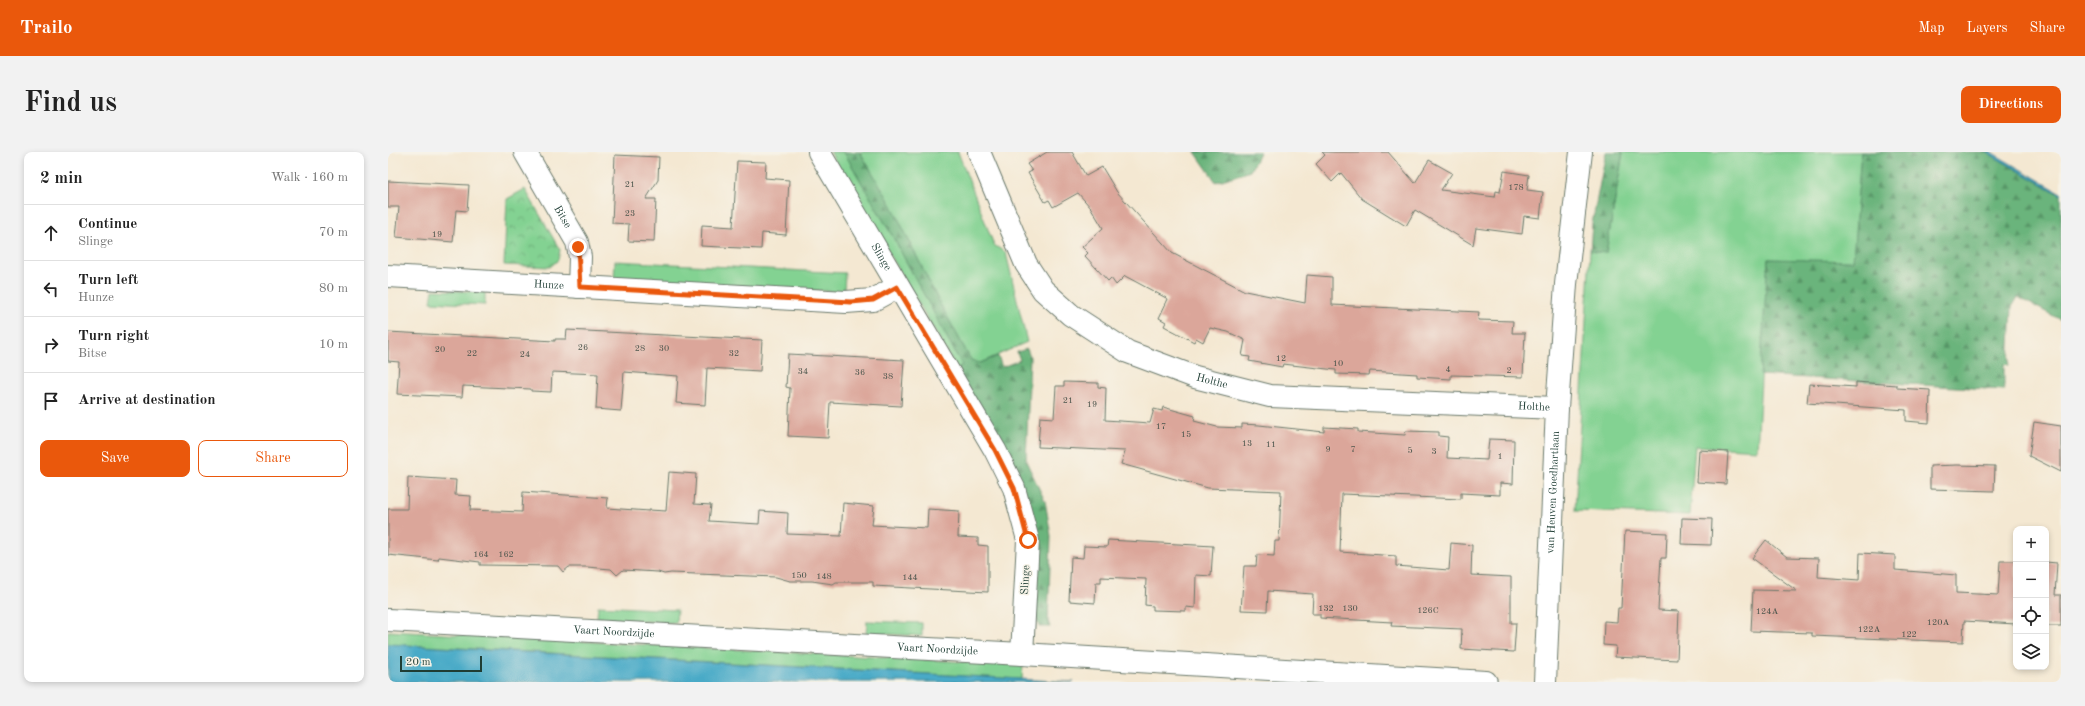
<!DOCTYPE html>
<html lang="en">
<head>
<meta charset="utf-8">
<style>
	:root { --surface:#fff; --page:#f2f2f2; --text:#222; --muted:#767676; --line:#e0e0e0; --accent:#ea580c }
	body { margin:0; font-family:"Old Standard TT",serif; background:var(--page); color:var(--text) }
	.controls { position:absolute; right:12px; bottom:12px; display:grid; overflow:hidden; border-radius:8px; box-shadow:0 2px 6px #0003 }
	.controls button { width:36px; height:36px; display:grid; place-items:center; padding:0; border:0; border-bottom:1px solid var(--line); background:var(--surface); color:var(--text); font:20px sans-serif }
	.scale { position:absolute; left:12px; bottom:10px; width:82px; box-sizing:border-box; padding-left:4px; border:2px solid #1f3d34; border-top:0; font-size:11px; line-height:14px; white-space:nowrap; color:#1f3d34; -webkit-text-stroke:3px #f7f3e8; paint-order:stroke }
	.stop { position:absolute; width:12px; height:12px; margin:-9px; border:3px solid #ea580c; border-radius:50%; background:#fff }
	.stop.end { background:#ea580c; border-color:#fff; box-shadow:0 1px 4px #0008 }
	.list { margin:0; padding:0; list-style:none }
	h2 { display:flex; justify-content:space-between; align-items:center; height:52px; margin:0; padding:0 16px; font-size:17px }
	h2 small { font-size:13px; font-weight:400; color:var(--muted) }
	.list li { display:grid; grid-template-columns:26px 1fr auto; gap:12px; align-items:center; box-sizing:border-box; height:56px; padding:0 16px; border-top:1px solid var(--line) }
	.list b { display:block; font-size:15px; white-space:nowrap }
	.list p { margin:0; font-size:13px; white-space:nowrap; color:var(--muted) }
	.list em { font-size:13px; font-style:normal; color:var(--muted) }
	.actions { display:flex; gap:8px; padding:12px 16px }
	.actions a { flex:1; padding:9px 0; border:1px solid var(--accent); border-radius:8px; text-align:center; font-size:14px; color:var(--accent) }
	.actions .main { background:var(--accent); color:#fff }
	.icon { flex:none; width:22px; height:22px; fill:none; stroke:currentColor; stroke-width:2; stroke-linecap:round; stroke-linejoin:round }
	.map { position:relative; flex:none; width:1673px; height:530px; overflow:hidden; border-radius:8px }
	header { display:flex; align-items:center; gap:24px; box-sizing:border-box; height:56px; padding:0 20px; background:var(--accent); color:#fff }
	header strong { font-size:19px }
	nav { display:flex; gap:22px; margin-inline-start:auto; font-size:14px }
	.intro { display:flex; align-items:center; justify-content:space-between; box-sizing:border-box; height:96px; padding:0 24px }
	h1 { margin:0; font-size:28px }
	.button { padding:10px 18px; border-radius:8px; background:var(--accent); color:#fff; font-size:14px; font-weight:700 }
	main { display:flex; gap:24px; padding:0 24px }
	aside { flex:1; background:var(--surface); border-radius:8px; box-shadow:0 2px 6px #0003 }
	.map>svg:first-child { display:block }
	.green { fill:#83d292; stroke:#518863 }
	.forest { fill:url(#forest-firs); stroke:#447858 }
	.park { fill:url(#park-crowns); stroke:#518863 }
	.water { fill:#48aac7; stroke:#34747e }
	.building { fill:#dba69a }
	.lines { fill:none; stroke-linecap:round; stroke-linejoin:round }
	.minor-casing { stroke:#6a796b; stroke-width:24 }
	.minor { stroke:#fff; stroke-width:22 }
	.route { stroke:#ea580c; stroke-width:5 }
	.labels { text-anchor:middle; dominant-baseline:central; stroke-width:3; stroke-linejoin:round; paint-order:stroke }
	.number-label { font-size:9px; fill:#4e574e }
	.street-label { font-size:11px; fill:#1f3d34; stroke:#f7f3e8 }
</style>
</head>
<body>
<header>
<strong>Trailo</strong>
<nav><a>Map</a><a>Layers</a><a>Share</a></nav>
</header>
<div class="intro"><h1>Find us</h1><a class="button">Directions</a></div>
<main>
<aside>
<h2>2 min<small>Walk · 160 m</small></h2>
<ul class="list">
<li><svg class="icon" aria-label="ahead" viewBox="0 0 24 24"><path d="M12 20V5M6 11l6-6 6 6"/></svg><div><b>Continue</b><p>Slinge</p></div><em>70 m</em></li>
<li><svg class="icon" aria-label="left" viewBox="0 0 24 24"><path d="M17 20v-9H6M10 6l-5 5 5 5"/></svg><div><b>Turn left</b><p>Hunze</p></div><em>80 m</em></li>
<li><svg class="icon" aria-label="right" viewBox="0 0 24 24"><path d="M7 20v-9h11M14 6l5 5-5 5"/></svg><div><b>Turn right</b><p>Bitse</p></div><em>10 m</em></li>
<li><svg class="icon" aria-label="arrive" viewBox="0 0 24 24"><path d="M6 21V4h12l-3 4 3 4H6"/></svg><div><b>Arrive at destination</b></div></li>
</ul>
<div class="actions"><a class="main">Save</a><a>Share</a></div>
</aside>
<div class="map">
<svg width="1673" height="530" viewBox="0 0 1673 530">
	<defs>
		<pattern id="forest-firs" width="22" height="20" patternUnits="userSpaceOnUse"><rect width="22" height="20" fill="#6ab47c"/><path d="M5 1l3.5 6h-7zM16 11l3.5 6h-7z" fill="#579466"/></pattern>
		<pattern id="park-crowns" width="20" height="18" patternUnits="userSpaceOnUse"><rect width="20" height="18" fill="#83d292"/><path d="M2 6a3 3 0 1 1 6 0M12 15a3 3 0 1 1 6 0" fill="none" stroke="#6bac78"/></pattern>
	</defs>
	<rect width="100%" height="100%" fill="#f7f3e8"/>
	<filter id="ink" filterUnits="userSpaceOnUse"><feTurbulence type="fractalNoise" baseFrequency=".025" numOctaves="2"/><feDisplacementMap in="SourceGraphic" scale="8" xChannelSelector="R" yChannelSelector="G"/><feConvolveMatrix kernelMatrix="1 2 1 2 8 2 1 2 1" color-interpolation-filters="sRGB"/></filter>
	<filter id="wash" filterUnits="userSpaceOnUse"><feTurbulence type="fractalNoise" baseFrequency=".012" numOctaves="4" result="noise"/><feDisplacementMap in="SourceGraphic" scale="16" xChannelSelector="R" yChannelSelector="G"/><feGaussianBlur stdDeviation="0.9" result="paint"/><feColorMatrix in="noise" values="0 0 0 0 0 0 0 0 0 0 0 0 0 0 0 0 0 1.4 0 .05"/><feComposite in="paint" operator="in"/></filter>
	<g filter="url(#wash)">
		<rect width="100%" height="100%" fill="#f4e8d2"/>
		<g class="green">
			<polygon points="442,0 456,0 505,85 574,213 569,217"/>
			<polygon points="472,0 570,0 606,93 618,101 639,190 592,211 583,208 550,148 503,52"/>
			<polygon points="1235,0 1473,0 1465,110 1380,107 1369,298 1307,294 1302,363 1187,359 1202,99 1218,101"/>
			<polygon points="227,109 457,121 456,140 226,127"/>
			<polygon points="45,138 97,140 97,153 43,150"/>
			<polygon points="210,454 289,458 288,471 209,466"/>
			<polygon points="479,469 534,471 534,484 478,481"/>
			<polygon points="0,479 635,513 634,527 0,492"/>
		</g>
		<g class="forest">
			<polygon points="456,0 472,0 503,52 550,148 583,208 592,211 610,204 614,215 632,208 629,200 639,197 642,205 638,309 657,349 663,384 660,469 662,475 651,475 647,461 649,400 569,217 574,213 505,85"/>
			<polygon points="807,0 872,0 862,19 828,30"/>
			<polygon points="1218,0 1235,0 1218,101 1202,99 1204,72"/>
			<polygon points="1473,0 1598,0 1673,43 1673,168 1630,145 1624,155 1621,213 1616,212 1616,238 1372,223 1380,107 1465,109"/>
		</g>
		<polygon class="park" points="137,37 172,98 170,108 162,115 116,113 119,47"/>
		<g class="water">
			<polygon points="1598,0 1603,0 1673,41 1673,43"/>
			<polygon points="0,492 80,497 686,530 0,530"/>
		</g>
		<g id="blocks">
			<g class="building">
				<polygon points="659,0 684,0 698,24 714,15 729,40 784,101 857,139 917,151 919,123 944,125 944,153 1091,160 1090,168 1125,169 1124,181 1137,181 1135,225 1063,223 1063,227 1029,225 1029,222 982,219 981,223 948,222 948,218 895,212 894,215 861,209 862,205 854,204 857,188 840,180 822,176 815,190 808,186 806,190 776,174 778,170 771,166 780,147 737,124 728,133 723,126 720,129 697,104 700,101 694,95 715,76 703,56 690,41 665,55 661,48 657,50 640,21 644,19 639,12"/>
				<polygon points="934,0 1000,0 1027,31 1041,8 1064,21 1053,38 1107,45 1108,39 1112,40 1116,19 1141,23 1139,38 1155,40 1152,66 1136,64 1134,82 1088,76 1085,93 1027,58 1018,74 974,47 953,21 944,30 928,12 937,3"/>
				<polygon points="227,3 271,5 270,28 258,47 268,47 266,90 240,89 241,72 224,71"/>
				<polygon points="349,9 378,10 377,26 401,28 398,83 374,81 373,97 313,94 314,73 345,75"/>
				<polygon points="0,29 81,33 79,59 68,58 65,90 8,85 11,55 0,55"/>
				<polygon points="179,178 374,188 372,219 319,216 317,253 288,251 290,224 236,220 233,259 208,257 210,222 164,220 163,240 143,239 143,237 75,234 74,245 9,242 11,210 0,209 0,180 167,189 167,187 178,187"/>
				<polygon points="400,202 516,208 513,254 442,250 440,286 400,284 402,236 398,235"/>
				<polygon points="676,230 710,231 710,235 718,236 717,268 762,271 766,257 774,259 775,255 807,264 806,269 829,275 854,276 854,272 871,273 936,280 936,275 970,277 970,280 1017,283 1018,279 1051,280 1051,284 1060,285 1059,306 1099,308 1101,287 1126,288 1125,332 1112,331 1112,343 1073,341 1073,347 954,342 952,400 1008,404 1008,414 1061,418 1063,391 1084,393 1083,423 1123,425 1123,471 1128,471 1126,500 1073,497 1074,477 1003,474 1004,470 932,466 932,462 924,462 925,442 880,439 879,459 853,458 856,414 868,414 869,403 886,404 887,389 891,389 893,339 820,336 733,312 737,299 650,295 652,265 666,266 668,234 676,234"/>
				<polygon points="1468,230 1509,233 1509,236 1542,238 1541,271 1518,269 1518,258 1419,251 1421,232 1468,235"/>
				<polygon points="1646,270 1673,274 1673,320 1641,304"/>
				<polygon points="1311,298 1340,300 1338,332 1309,330"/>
				<polygon points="1569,313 1607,314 1606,339 1542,337 1542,314"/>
				<polygon points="281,320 308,322 306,352 323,353 321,369 371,372 372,359 400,361 399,382 453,384 455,351 486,354 484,373 539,376 540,357 571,359 570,385 590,386 590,393 600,394 600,440 485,434 485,430 448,430 445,432 424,429 402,429 388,425 283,421 276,422 270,420 235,418 229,423 223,417 199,415 181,415 175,420 170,414 92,413 92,410 51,405 50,408 0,403 0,357 19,357 20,325 68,328 67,343 83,344 82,358 134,360 135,340 220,346 219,356 261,359 261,358 278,359"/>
				<polygon points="1294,366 1324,367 1323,393 1293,392"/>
				<polygon points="1237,379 1279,381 1278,406 1273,406 1270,458 1291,459 1289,508 1227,505 1228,494 1215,493 1216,469 1229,470 1230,456 1233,456"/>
				<polygon points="720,388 825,394 823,424 808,423 807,456 798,455 798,459 765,458 765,454 757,453 758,427 713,425 713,430 708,430 707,451 681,449 683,405 695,406 696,394 719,395"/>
				<polygon points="1378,388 1399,405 1431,406 1430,425 1471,428 1472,401 1507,403 1507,418 1568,423 1568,441 1610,443 1612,409 1628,409 1628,472 1576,469 1575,490 1424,484 1424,481 1363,479 1365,438 1409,439 1364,406"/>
				<polygon points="1658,410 1669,411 1667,443 1673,443 1673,474 1658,474"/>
			</g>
		</g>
	</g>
	<g filter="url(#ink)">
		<use href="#blocks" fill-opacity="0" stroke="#6a796b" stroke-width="1"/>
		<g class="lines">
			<g class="minor-casing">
				<g id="minor">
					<path id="s1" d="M137,0l52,90 3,15 -1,30"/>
					<path id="s2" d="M431,0l176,298 19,38 14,52 -6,114"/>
					<path id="s3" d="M591,0l47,112 17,26 28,25 57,37 67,25 75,19 287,12"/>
					<path id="s4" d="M0,124l458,26 27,-2 24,-13"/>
					<path id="s5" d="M0,468l634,34 464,28"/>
					<path id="s6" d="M1157,530l12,-274 9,-124 15,-132"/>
				</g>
			</g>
			<use href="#minor" class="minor"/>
		</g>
	</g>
	<g class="lines" filter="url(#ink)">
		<polyline class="route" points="190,95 192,135 463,150 485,148 509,135 607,298 626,336 640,388"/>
	</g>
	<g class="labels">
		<g class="number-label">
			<text x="242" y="32">21</text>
			<text x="1128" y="35">178</text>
			<text x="242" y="61">23</text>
			<text x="49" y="82">19</text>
			<text x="195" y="195">26</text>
			<text x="252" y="196">28</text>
			<text x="276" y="196">30</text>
			<text x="52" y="197">20</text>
			<text x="84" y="201">22</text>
			<text x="346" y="201">32</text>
			<text x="137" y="202">24</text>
			<text x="893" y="206">12</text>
			<text x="950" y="211">10</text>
			<text x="1060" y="217">4</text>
			<text x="1121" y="218">2</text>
			<text x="415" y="219">34</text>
			<text x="472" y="220">36</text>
			<text x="500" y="224">38</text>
			<text x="680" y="248">21</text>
			<text x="704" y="252">19</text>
			<text x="773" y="274">17</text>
			<text x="798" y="282">15</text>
			<text x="859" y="291">13</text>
			<text x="883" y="292">11</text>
			<text x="940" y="297">9</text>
			<text x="965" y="297">7</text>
			<text x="1022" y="298">5</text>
			<text x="1046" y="299">3</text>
			<text x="1112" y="304">1</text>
			<text x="93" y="402">164</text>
			<text x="118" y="402">162</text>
			<text x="411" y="423">150</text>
			<text x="436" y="424">148</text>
			<text x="522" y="425">144</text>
			<text x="938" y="456">132</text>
			<text x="962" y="456">130</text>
			<text x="1040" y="458">126C</text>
			<text x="1379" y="459">124A</text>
			<text x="1550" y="470">120A</text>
			<text x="1481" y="477">122A</text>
			<text x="1521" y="482">122</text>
		</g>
		<g class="street-label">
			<text stroke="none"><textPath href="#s1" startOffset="75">Bitse</textPath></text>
			<text stroke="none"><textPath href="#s2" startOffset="122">Slinge</textPath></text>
			<text stroke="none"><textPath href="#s4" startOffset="161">Hunze</textPath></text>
			<text stroke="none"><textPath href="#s3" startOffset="347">Holthe</textPath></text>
			<text stroke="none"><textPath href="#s3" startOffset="671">Holthe</textPath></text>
			<text stroke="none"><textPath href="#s6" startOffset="190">van Heuven Goedhartlaan</textPath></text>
			<text transform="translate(638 428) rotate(-87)">Slinge</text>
			<text stroke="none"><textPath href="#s5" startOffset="226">Vaart Noordzijde</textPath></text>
			<text stroke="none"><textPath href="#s5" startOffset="550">Vaart Noordzijde</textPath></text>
		</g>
	</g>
</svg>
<div class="controls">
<button>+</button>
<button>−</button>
<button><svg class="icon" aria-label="locate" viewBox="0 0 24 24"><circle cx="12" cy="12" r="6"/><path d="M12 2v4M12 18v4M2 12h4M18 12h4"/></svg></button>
<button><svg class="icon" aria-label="layers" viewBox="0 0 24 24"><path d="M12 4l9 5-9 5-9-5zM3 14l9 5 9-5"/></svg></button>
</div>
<div class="scale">20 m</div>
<div class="stop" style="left:640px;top:388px"></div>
<div class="stop end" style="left:190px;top:95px"></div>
</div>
</main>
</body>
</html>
